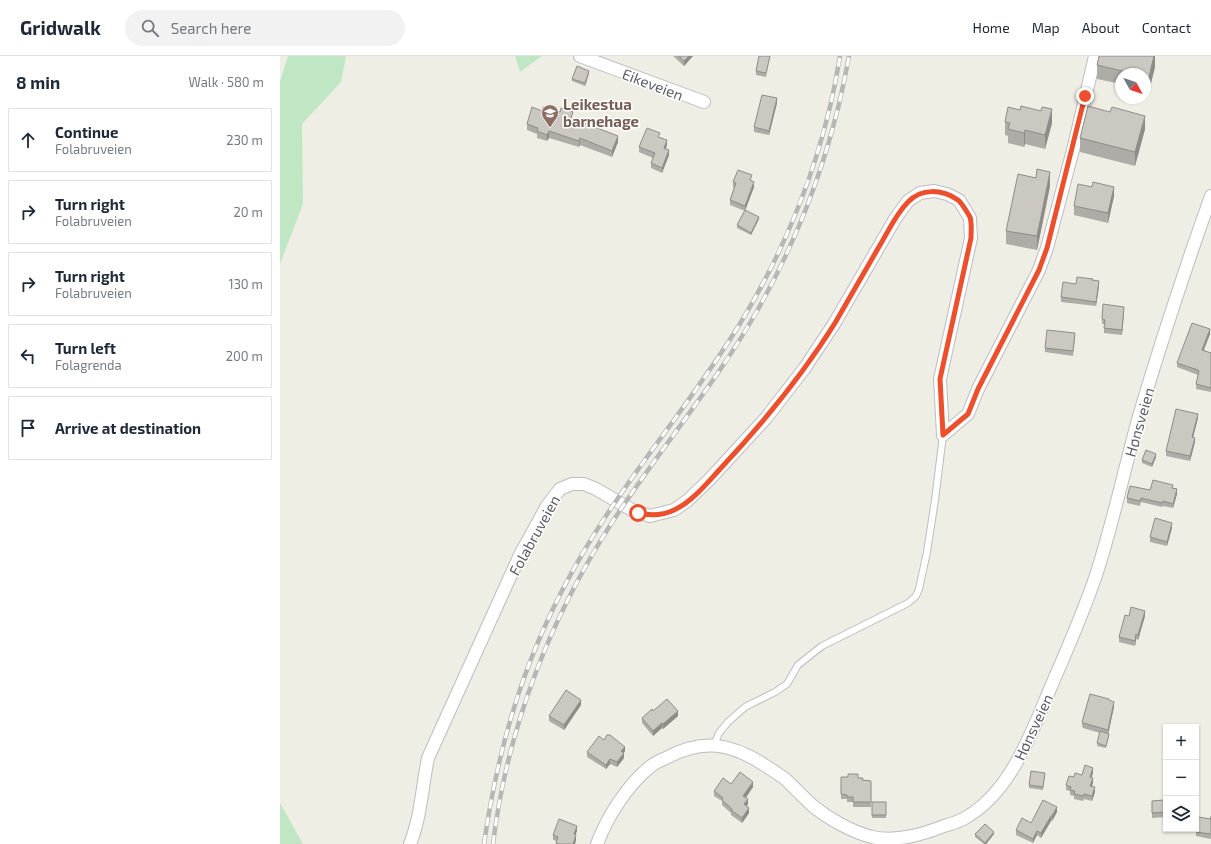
<!DOCTYPE html>
<html lang="en">
<head>
<meta charset="utf-8">
<style>
	:root { --surface:#fff; --page:#f2f2f3; --text:#1f2937; --muted:#747a83; --line:#e0e1e3 }
	body { margin:0; font-family:"Exo 2",sans-serif; background:var(--page); color:var(--text) }
	.controls { position:absolute; right:12px; bottom:12px; display:grid; overflow:hidden; border-radius:0px; box-shadow:0 1px 3px #0004 }
	.controls button { width:36px; height:36px; display:grid; place-items:center; padding:0; border:0; border-bottom:1px solid var(--line); background:var(--surface); color:var(--text); font:20px sans-serif }
	.compass { position:absolute; left:835px; top:12px; width:36px; height:36px; border-radius:50%; background:var(--surface); box-shadow:0 1px 3px #0004; rotate:130deg }
	.stop { position:absolute; width:12px; height:12px; margin:-9px; border:3px solid #ed4f2c; border-radius:50%; background:#fff }
	.stop.end { background:#ed4f2c; border-color:#fff; box-shadow:0 1px 4px #0008 }
	.list { margin:0; padding:0; list-style:none }
	h2 { display:flex; justify-content:space-between; align-items:center; height:52px; margin:0; padding:0 16px; font-size:17px }
	h2 small { font-size:13px; font-weight:400; color:var(--muted) }
	.list li { display:grid; grid-template-columns:26px 1fr auto; gap:12px; align-items:center; box-sizing:border-box; height:64px; margin:0 8px 8px; padding:0 8px; border:1px solid var(--line); border-radius:0px }
	.list b { display:block; font-size:15px; white-space:nowrap }
	.list p { margin:0; font-size:13px; white-space:nowrap; color:var(--muted) }
	.list em { font-size:13px; font-style:normal; color:var(--muted) }
	.icon { flex:none; width:22px; height:22px; fill:none; stroke:currentColor; stroke-width:2; stroke-linecap:round; stroke-linejoin:round }
	.map { position:relative; flex:none; width:931px; height:788px; overflow:hidden }
	header { display:flex; align-items:center; gap:24px; box-sizing:border-box; height:56px; padding:0 20px; background:var(--surface); border-bottom:1px solid var(--line) }
	header strong { font-size:19px }
	nav { display:flex; gap:22px; margin-inline-start:auto; font-size:14px }
	.search { width:280px; height:36px; background:var(--page); display:flex; align-items:center; gap:10px; box-sizing:border-box; padding:0 14px; border-radius:22px; color:var(--muted); font-size:15px }
	main { display:flex }
	aside { flex:1; background:var(--surface) }
	.map>svg:first-child { display:block }
	.green { fill:#c0e7c4 }
	.lines { fill:none; stroke-linecap:round; stroke-linejoin:round }
	.service-casing { stroke:#bcbdc3; stroke-width:8 }
	.minor-casing { stroke:#bcbdc3; stroke-width:14 }
	.service { stroke:#fff; stroke-width:6 }
	.minor { stroke:#fff; stroke-width:12 }
	.rail-casing { stroke:#b5b6b6; stroke-width:4.5 }
	.rail { stroke:#fff; stroke-width:3; stroke-dasharray:9; stroke-linecap:butt }
	.wall { fill:#aeaca6 }
	.shaded-wall { fill:#8d8c87 }
	.building { fill:#cac8c1; stroke:#8d8c87 }
	.route { stroke:#ed4f2c; stroke-width:5 }
	.labels { text-anchor:middle; dominant-baseline:central; stroke-width:3; stroke-linejoin:round; paint-order:stroke }
	.street-label { font-size:15px; fill:#5c5f65; stroke:#fff }
	.education-label { font-size:15px; font-weight:bold; fill:#785e54; stroke:#fff; text-anchor:start }
</style>
</head>
<body>
<header>
<strong>Gridwalk</strong>
<div class="search"><svg class="icon" aria-label="search" viewBox="0 0 24 24"><circle cx="10" cy="10" r="6"/><path d="M15 15l6 6"/></svg>Search here</div>
<nav><a>Home</a><a>Map</a><a>About</a><a>Contact</a></nav>
</header>
<main>
<aside>
<h2>8 min<small>Walk · 580 m</small></h2>
<ul class="list">
<li><svg class="icon" aria-label="ahead" viewBox="0 0 24 24"><path d="M12 20V5M6 11l6-6 6 6"/></svg><div><b>Continue</b><p>Folabruveien</p></div><em>230 m</em></li>
<li><svg class="icon" aria-label="right" viewBox="0 0 24 24"><path d="M7 20v-9h11M14 6l5 5-5 5"/></svg><div><b>Turn right</b><p>Folabruveien</p></div><em>20 m</em></li>
<li><svg class="icon" aria-label="right" viewBox="0 0 24 24"><path d="M7 20v-9h11M14 6l5 5-5 5"/></svg><div><b>Turn right</b><p>Folabruveien</p></div><em>130 m</em></li>
<li><svg class="icon" aria-label="left" viewBox="0 0 24 24"><path d="M17 20v-9H6M10 6l-5 5 5 5"/></svg><div><b>Turn left</b><p>Folagrenda</p></div><em>200 m</em></li>
<li><svg class="icon" aria-label="arrive" viewBox="0 0 24 24"><path d="M6 21V4h12l-3 4 3 4H6"/></svg><div><b>Arrive at destination</b></div></li>
</ul>
</aside>
<div class="map">
<svg width="931" height="788" viewBox="0 0 931 788">
	<rect width="100%" height="100%" fill="#efeee4"/>
	<g class="green">
		<polygon points="8,0 66,0 61,26 22,68 23,148 0,208 0,25"/>
		<polygon points="235,0 262,0 240,16"/>
		<polygon points="0,747 23,788 0,788"/>
	</g>
	<g class="lines">
		<g class="service-casing">
			<polyline id="service" points="434,689 439,677 448,666 465,651 495,636 507,628 518,609 542,590 628,547 636,540 639,533 647,496 655,444 663,379"/>
		</g>
		<g class="minor-casing">
			<g id="minor">
				<polyline points="300,0 424,46"/>
				<polyline points="663,379 688,358 698,333 759,214 767,192 794,90 815,0"/>
				<path d="M130,788c11,-27 12,-57 18,-86l92,-203 27,-49 13,-17 12,-5h12l12,5 36,21 18,6 24,-6 13,-9 22,-21 57,-62 38,-49 30,-45 61,-105 13,-18 12,-8 14,-2 13,3 12,6 11,18 1,20 -31,141 3,56"/>
				<path d="M317,788c10,-27 31,-60 54,-78 4,-3 10,-6 15,-8 37,-20 65,-15 100,8 6,4 12,8 18,12 10,9 19,19 29,28 16,13 39,26 59,31 25,5 49,-2 72,-11 7,-2 14,-4 21,-8 45,-25 66,-84 85,-129 17,-40 35,-79 48,-120 16,-51 27,-102 41,-153 22,-74 46,-147 72,-220"/>
			</g>
		</g>
		<use href="#service" class="service"/>
		<use href="#minor" class="minor"/>
		<g class="rail-casing">
			<g id="rail">
				<path d="M204,788c15,-104 43,-195 96,-286 47,-82 111,-154 161,-236 49,-81 84,-172 99,-266"/>
				<path d="M213,788c14,-115 57,-226 120,-323 46,-71 102,-136 144,-210 45,-79 76,-165 92,-255"/>
			</g>
		</g>
		<use href="#rail" class="rail"/>
	</g>
	<g class="wall">
		<polygon points="393,0 413,0 404,10"/>
		<polygon points="479,0 490,0 486,21 476,19 476,15"/>
		<polygon points="875,0 875,11 869,35 865,34 865,18 841,18 841,28 817,23 817,9"/>
		<polygon points="309,17 305,30 292,25 292,23"/>
		<polygon points="497,47 489,79 474,76 474,71"/>
		<polygon points="830,56 865,73 855,110 800,96 800,82"/>
		<polygon points="293,63 338,86 332,101 300,89 299,91 269,82 267,85 257,82 257,78 247,74 247,68"/>
		<polygon points="725,66 772,67 765,93 745,88 744,91 728,87 728,80 725,79"/>
		<polygon points="380,81 387,89 386,92 389,99 382,117 371,112 371,107 373,102 359,96 359,91"/>
		<polygon points="471,124 474,131 465,154 479,163 471,179 457,172 457,169 465,155 450,149 450,144 454,132 453,131 453,126"/>
		<polygon points="770,130 757,194 726,188 726,175"/>
		<polygon points="834,140 828,167 794,159 794,150"/>
		<polygon points="813,224 819,230 816,250 781,246 781,241 796,228"/>
		<polygon points="844,256 842,279 824,277 824,268 822,268 822,263"/>
		<polygon points="930,278 924,294 931,297 931,336 916,333 916,328 918,319 897,311 897,307"/>
		<polygon points="795,282 793,300 765,296 765,292"/>
		<polygon points="918,362 913,381 915,386 910,405 886,400 886,395"/>
		<polygon points="876,401 872,411 862,407 862,404"/>
		<polygon points="893,432 897,438 893,452 883,450 882,451 861,446 860,450 847,447 847,442 870,434"/>
		<polygon points="892,472 887,490 870,486 870,481"/>
		<polygon points="849,560 865,560 858,584 856,583 855,590 839,586 839,581"/>
		<polygon points="829,644 834,651 828,677 829,680 826,692 817,690 820,677 803,672 802,670 802,666"/>
		<polygon points="301,649 284,674 269,665 269,660"/>
		<polygon points="373,655 398,660 383,673 382,672 373,680 362,667 362,662"/>
		<polygon points="345,695 344,697 344,702 337,711 330,708 326,713 307,701 307,696"/>
		<polygon points="813,717 811,722 813,727 812,730 815,736 812,745 804,743 803,745 794,743 794,740 790,739 790,735 786,734 786,729 794,721 802,719"/>
		<polygon points="765,720 763,734 749,732 749,729"/>
		<polygon points="561,721 578,722 582,724 591,725 591,751 573,751 573,746 567,746 567,743 561,743"/>
		<polygon points="451,728 473,731 466,742 468,748 467,750 469,757 462,767 451,759 451,757 442,749 442,745 434,740 434,735"/>
		<polygon points="886,737 886,772 885,761 872,762 872,745 884,744"/>
		<rect x="592" y="746" width="14" height="16"/>
		<polygon points="777,756 772,765 771,765 761,782 757,779 753,787 736,779 736,774 751,767"/>
		<polygon points="931,760 931,783 916,780 916,776 931,763"/>
		<polygon points="297,775 295,779 296,784 295,788 276,788 277,785 273,784 273,779"/>
		<polygon points="695,778 714,778 706,788 704,788 695,781"/>
	</g>
	<g class="shaded-wall">
		<polygon points="409,0 413,0 404,10 404,5"/>
		<polygon points="874,0 875,0 875,11 869,35 869,21"/>
		<polygon points="309,15 309,17 305,30 305,27"/>
		<polygon points="497,42 497,47 489,79 489,75"/>
		<polygon points="772,53 772,67 765,93 765,79"/>
		<polygon points="865,60 865,73 855,110 855,96"/>
		<polygon points="745,74 745,88 744,91 744,77"/>
		<polygon points="269,75 269,82 267,85 267,79"/>
		<polygon points="338,80 338,86 332,101 332,95"/>
		<polygon points="300,82 300,89 299,91 299,85"/>
		<polygon points="387,84 387,89 384,97 384,92"/>
		<polygon points="389,94 389,99 382,117 382,112"/>
		<polygon points="770,116 770,130 757,194 757,180"/>
		<polygon points="474,126 474,131 465,155 465,150"/>
		<polygon points="834,131 834,140 828,167 828,157"/>
		<polygon points="479,161 479,163 471,179 471,177"/>
		<polygon points="819,225 819,230 816,250 816,246"/>
		<polygon points="844,251 844,256 842,279 842,274"/>
		<polygon points="930,273 930,278 922,298 922,294"/>
		<polygon points="918,358 918,362 912,386 912,381"/>
		<polygon points="915,382 915,386 910,405 910,400"/>
		<polygon points="876,398 876,401 872,411 872,408"/>
		<polygon points="897,433 897,438 893,452 893,448"/>
		<polygon points="892,467 892,472 887,490 887,486"/>
		<polygon points="865,555 865,560 858,584 858,579"/>
		<polygon points="856,578 856,583 855,590 855,585"/>
		<polygon points="301,644 301,649 284,674 284,669"/>
		<polygon points="834,646 834,651 828,679 828,674"/>
		<polygon points="398,655 398,660 383,673 383,668"/>
		<polygon points="382,667 382,672 373,680 373,675"/>
		<polygon points="345,691 345,695 341,700 341,695"/>
		<polygon points="344,697 344,702 337,711 337,706"/>
		<polygon points="330,703 330,708 326,713 326,709"/>
		<polygon points="813,712 813,717 810,726 810,721"/>
		<polygon points="813,722 813,727 810,735 810,730"/>
		<polygon points="473,726 473,731 463,745 463,740"/>
		<polygon points="815,731 815,736 812,745 812,740"/>
		<polygon points="468,743 468,748 464,753 464,748"/>
		<polygon points="777,751 777,756 772,765 772,760"/>
		<polygon points="469,752 469,757 462,767 462,762"/>
		<polygon points="771,760 771,765 761,782 761,777"/>
		<polygon points="297,770 297,775 294,783 294,778"/>
		<polygon points="757,775 757,779 753,787 753,783"/>
		<polygon points="714,776 714,778 706,788 705,788 705,787"/>
		<polygon points="296,779 296,784 295,788 293,788"/>
	</g>
	<g class="building">
		<polygon points="399,0 409,0 404,5"/>
		<polygon points="479,0 490,0 486,17 476,15"/>
		<polygon points="819,0 874,0 869,21 865,20 865,18 855,18 817,9"/>
		<polygon points="297,10 309,15 305,27 292,23"/>
		<polygon points="482,39 497,42 489,75 474,71"/>
		<polygon points="741,50 761,55 762,51 772,53 765,79 745,74 744,77 728,73 730,67 725,66 728,51 740,54"/>
		<polygon points="808,50 830,56 832,51 865,60 855,96 800,82"/>
		<polygon points="252,51 262,55 263,51 280,56 281,52 293,56 291,62 338,80 332,95 300,82 299,85 269,75 267,79 257,75 258,72 247,68"/>
		<polygon points="367,72 380,77 378,81 387,84 384,92 389,94 382,112 371,107 375,97 359,91"/>
		<polygon points="757,113 770,116 757,180 726,175 738,118 756,122"/>
		<polygon points="458,114 472,119 470,124 474,126 465,150 450,144 456,127 453,126"/>
		<polygon points="813,126 834,131 828,157 794,150 798,128 812,131"/>
		<polygon points="465,154 479,161 471,177 457,169"/>
		<polygon points="797,221 813,223 812,224 819,225 816,246 781,241 783,226 796,228"/>
		<polygon points="823,248 844,251 842,274 824,272 825,264 822,263"/>
		<polygon points="912,267 930,273 922,294 931,297 931,332 916,328 919,315 918,314 897,307"/>
		<polygon points="767,274 795,277 793,295 765,292"/>
		<polygon points="896,353 918,358 912,381 915,382 910,400 886,395"/>
		<polygon points="866,394 876,398 872,408 862,404"/>
		<polygon points="873,424 893,429 892,432 897,433 893,448 883,445 882,447 861,442 860,445 847,442 850,430 870,434"/>
		<polygon points="875,462 892,467 887,486 870,481"/>
		<polygon points="851,551 865,555 858,579 856,578 855,585 839,581 845,559 849,560"/>
		<polygon points="286,634 301,644 284,669 269,660"/>
		<polygon points="810,638 829,643 829,644 834,646 828,674 803,667 802,666"/>
		<polygon points="387,643 398,655 383,668 382,667 373,675 362,662 372,653 373,655"/>
		<polygon points="820,675 829,678 826,690 817,687"/>
		<polygon points="327,679 330,679 345,691 341,695 344,697 337,706 330,703 326,709 307,696 319,680 324,684"/>
		<polygon points="805,709 813,712 810,721 813,722 810,730 815,731 812,740 804,738 803,740 794,738 795,735 790,734 791,731 786,729 789,720 794,721 795,717 802,719"/>
		<polygon points="751,715 765,717 763,731 749,729"/>
		<polygon points="460,716 473,726 463,740 468,743 464,748 469,752 462,762 451,754 452,753 442,744 443,742 434,735 443,722 451,728"/>
		<polygon points="568,718 578,718 578,722 583,722 582,724 591,725 591,746 573,746 573,741 567,741 567,739 561,738 561,721 568,721"/>
		<polygon points="884,737 886,737 886,767 885,756 872,757 872,745 884,744"/>
		<polygon points="763,744 777,751 772,760 771,760 761,777 757,775 753,783 736,774 742,762 751,767"/>
		<rect x="592" y="746" width="14" height="13"/>
		<polygon points="931,760 931,778 916,776 918,761 931,763"/>
		<polygon points="279,763 297,770 294,778 296,779 293,788 279,788 276,787 278,781 273,779"/>
		<polygon points="705,768 714,776 705,787 695,778"/>
	</g>
	<g class="lines">
		<path class="route" d="M358,457c13,3 24,3 36,-3 18,-8 33,-27 47,-42 42,-45 81,-92 114,-145 15,-26 30,-52 45,-78 9,-15 16,-31 28,-43 13,-14 34,-13 50,-2 4,3 9,12 12,17 2,6 1,15 1,21l-31,141 3,56 25,-21 10,-25 61,-119 8,-22 38,-152"/>
	</g>
	<defs>
		<g id="school-pin" transform="scale(0.9)"><path d="M0 17L-7.5 6A9.5 9.5 0 1 1 7.5 6Z" fill="#8d6e63" stroke="#fff"/><path d="M0-5L7-2L0 1L-7-2ZM-4 1L0 2.5L4 1V4Q0 6-4 4Z" fill="#fff"/></g>
	</defs>
	<g fill-rule="evenodd">
		<use href="#school-pin" x="270" y="57"/>
	</g>
	<g class="labels">
		<g class="street-label">
			<text transform="translate(373 28) rotate(21)">Eikeveien</text>
			<text transform="translate(859 366) rotate(-74)">Hønsveien</text>
			<text transform="translate(254 479) rotate(-61)">Folabruveien</text>
			<text transform="translate(753 671) rotate(-65)">Hønsveien</text>
		</g>
		<g class="education-label">
			<text x="283" y="48">Leikestua<tspan x="283" dy="17">barnehage</tspan></text>
		</g>
	</g>
</svg>
<div class="controls">
<button>+</button>
<button>−</button>
<button><svg class="icon" aria-label="layers" viewBox="0 0 24 24"><path d="M12 4l9 5-9 5-9-5zM3 14l9 5 9-5"/></svg></button>
</div>
<svg class="compass" viewBox="-18 -18 36 36"><path d="M0-13l5 13h-10z" fill="#e53935"/><path d="M0 13l5-13h-10z" fill="#747a83"/></svg>
<div class="stop" style="left:358px;top:457px"></div>
<div class="stop end" style="left:805px;top:40px"></div>
</div>
</main>
</body>
</html>
